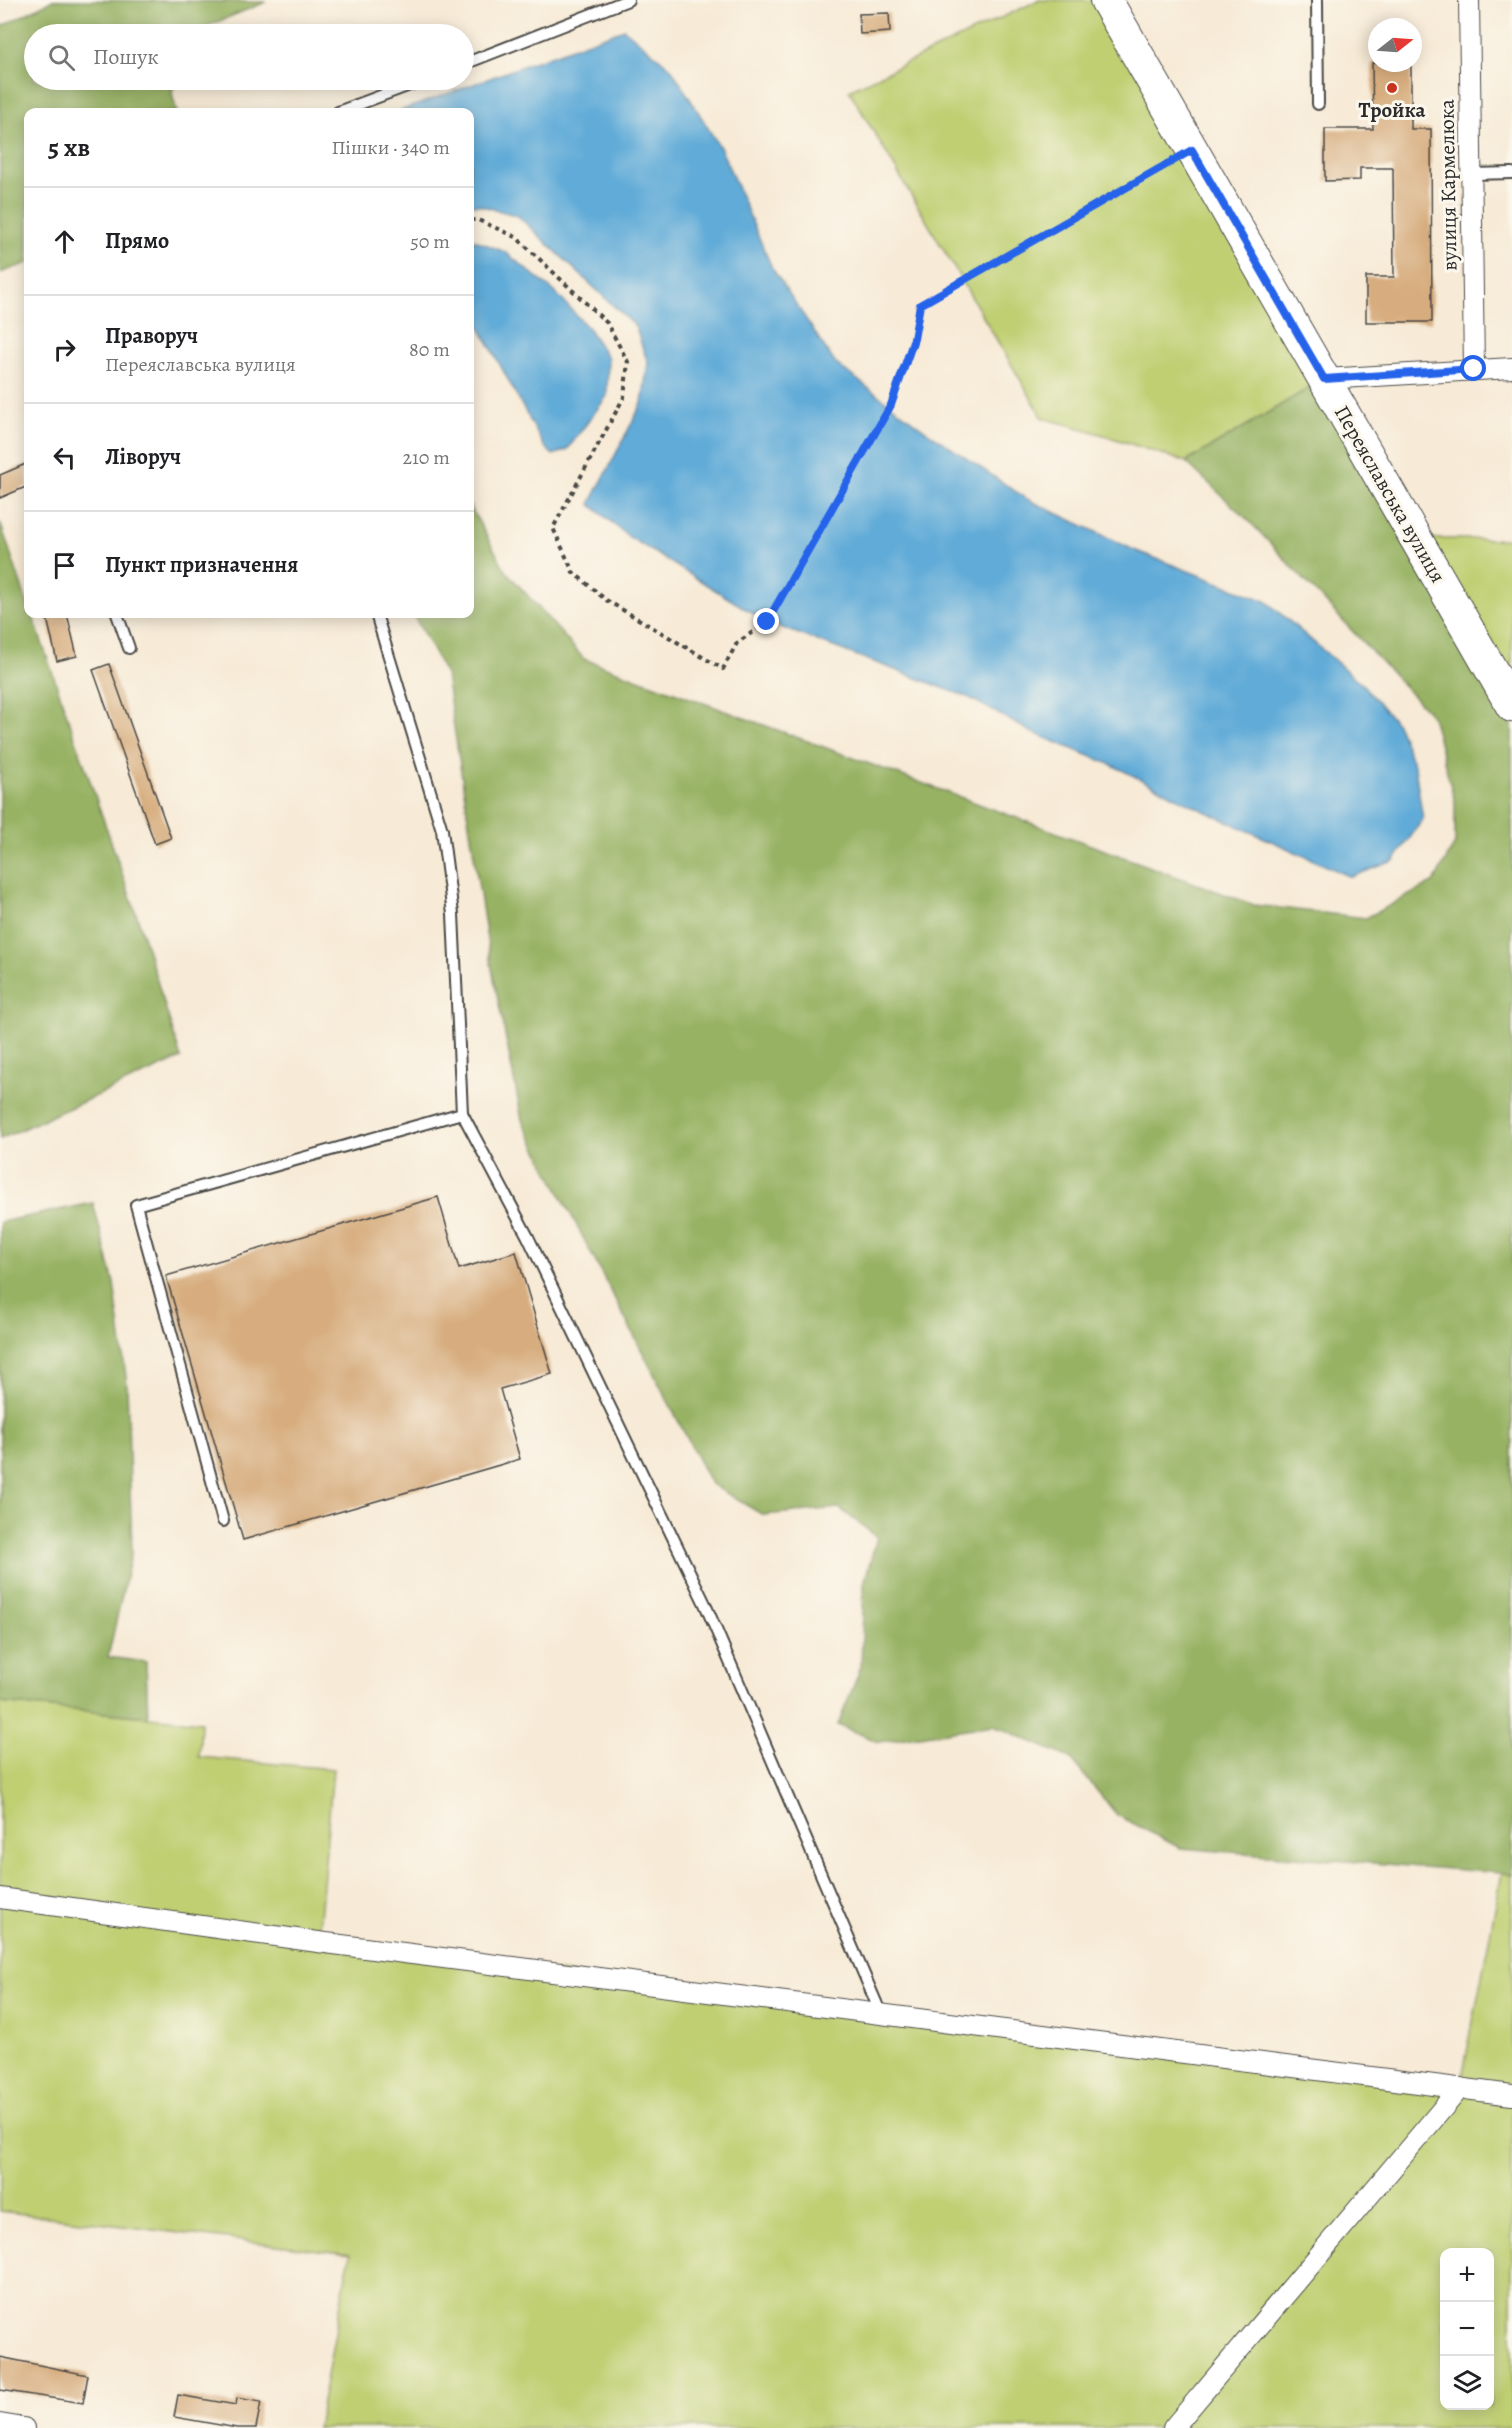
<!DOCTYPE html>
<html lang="uk">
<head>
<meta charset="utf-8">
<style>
	:root { --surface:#fff; --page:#f6f6f6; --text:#202124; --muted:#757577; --line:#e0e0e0 }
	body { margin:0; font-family:Alegreya,serif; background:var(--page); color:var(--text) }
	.controls { position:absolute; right:18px; bottom:18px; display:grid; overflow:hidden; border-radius:12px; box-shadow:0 3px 15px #0003 }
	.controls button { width:54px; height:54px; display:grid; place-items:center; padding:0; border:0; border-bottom:2px solid var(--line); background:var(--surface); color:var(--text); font:30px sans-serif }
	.compass { position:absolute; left:1368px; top:18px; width:54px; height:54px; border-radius:50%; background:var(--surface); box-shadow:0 3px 15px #0003; rotate:73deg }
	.stop { position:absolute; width:18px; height:18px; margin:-14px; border:4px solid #2563eb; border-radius:50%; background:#fff }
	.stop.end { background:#2563eb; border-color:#fff; box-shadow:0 2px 6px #0008 }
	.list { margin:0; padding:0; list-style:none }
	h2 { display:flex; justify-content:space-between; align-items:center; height:78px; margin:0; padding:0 24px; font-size:26px }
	h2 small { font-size:20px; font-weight:400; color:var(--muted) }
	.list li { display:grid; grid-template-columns:39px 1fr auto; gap:18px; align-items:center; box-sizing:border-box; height:108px; padding:0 24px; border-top:2px solid var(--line) }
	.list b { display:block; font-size:22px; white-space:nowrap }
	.list p { margin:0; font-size:20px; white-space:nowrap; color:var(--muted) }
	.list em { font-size:20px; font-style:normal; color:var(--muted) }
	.icon { flex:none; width:33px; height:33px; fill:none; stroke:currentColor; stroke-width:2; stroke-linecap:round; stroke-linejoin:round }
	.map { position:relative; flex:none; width:1512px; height:2428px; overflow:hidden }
	.search { position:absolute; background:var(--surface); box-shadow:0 3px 15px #0003; left:24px; top:24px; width:450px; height:66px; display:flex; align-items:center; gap:15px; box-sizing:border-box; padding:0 21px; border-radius:33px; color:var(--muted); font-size:22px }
	.panel { position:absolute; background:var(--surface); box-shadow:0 3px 15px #0003; left:24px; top:108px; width:450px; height:510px; border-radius:12px }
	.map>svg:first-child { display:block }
	.green { fill:#bfcf72; stroke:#757d4e; stroke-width:1.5; fill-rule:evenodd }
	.forest { fill:#97b264; stroke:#616e48; stroke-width:1.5 }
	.water { fill:#60abd8; stroke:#466b82; stroke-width:1.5 }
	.building { fill:#d7ad7f }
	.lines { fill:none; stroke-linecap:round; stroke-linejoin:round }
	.lane-casing { stroke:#4a4845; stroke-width:14 }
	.street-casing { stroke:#4a4845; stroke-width:22 }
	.primary-casing { stroke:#4a4845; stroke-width:34 }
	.path { stroke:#4a4845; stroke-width:4; stroke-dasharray:4.5 4.5; stroke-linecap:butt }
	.lane { stroke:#fff; stroke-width:10 }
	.street { stroke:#fff; stroke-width:20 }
	.primary { stroke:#fff; stroke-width:32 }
	.route { stroke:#2563eb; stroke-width:8 }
	.poi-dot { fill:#c8321e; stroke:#fbf7ec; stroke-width:2 }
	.labels { text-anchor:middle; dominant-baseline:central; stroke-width:6; stroke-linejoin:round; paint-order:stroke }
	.poi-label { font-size:21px; font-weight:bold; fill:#2b2b2b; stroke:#fbf7ec }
	.street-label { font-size:21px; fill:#2b2b2b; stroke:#fbf7ec }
</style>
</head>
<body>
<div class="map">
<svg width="1512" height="2428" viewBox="0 0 1512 2428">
	<rect width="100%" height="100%" fill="#fbf7ec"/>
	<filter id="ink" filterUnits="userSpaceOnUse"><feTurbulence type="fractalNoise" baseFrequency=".0167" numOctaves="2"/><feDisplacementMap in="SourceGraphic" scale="12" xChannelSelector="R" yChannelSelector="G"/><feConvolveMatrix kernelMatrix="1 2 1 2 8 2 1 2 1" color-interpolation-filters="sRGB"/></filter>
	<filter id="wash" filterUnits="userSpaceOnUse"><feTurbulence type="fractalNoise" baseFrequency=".008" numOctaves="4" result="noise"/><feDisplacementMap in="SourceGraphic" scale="24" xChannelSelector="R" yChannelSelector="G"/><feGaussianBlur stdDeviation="1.35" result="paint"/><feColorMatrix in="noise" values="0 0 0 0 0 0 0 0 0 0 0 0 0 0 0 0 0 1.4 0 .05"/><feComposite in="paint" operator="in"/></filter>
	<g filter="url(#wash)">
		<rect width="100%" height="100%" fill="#f7ead6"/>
		<g class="green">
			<polygon points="1039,0 1106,0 1324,379 1186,462 1091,431 1043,418 849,90"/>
			<polygon points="1415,539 1512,539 1512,706"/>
			<path d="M0,1703l201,19 -2,35 134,12 -15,172 1142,147 42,-215 10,1v554h-1195l33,-174 -350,-43zM1444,2252h46v154h-46z"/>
		</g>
		<g class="forest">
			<polygon points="53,0 266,2 188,34 34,34 34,80 175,80 172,94 177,112 28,112 28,263 0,273 0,27"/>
			<polygon points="1324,379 1512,706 1512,1874 1180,1848 1117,1815 1070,1758 993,1725 879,1742 838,1725 861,1667 864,1583 877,1537 839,1508 763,1515 711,1484 522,1120 490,959 446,675 413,614 470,614 470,506 506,571 584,659 1254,905 1366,918 1434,882 1455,843 1455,802 1432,716 1251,523 1186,462"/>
			<polygon points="0,522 28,605 28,614 32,614 138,919 181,1058 0,1139"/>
			<polygon points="93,1203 114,1283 127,1385 132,1551 108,1657 146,1662 148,1717 0,1703 0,1222"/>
		</g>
		<g class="water">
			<polygon points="624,29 671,68 721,149 772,268 835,363 922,428 1027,499 1134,550 1266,601 1363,685 1397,724 1415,768 1423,819 1394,861 1351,877 1200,809 1112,765 1031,732 970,698 767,622 629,537 590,504 642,403 648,363 635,326 518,216 479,205 470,205 470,112 397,112"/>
			<polygon points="470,238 505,252 555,292 589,329 608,358 607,396 567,450 553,455 544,446 473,315 470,313"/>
		</g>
		<g id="blocks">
			<g class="building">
				<polygon points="889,13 890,32 860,34 859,14"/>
				<polygon points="1372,63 1411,63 1411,129 1431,129 1432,322 1366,322 1366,277 1394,277 1393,168 1360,168 1360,180 1325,181 1325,129 1373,129"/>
				<polygon points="28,463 28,486 0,498 0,475"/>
				<polygon points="46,614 67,614 77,656 57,661"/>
				<polygon points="109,664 171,838 155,844 93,670"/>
				<polygon points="438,1197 459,1269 516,1252 552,1374 500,1389 520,1459 243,1540 166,1276"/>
				<polygon points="0,2357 88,2375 83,2403 0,2390"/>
				<polygon points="178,2395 236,2405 237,2398 261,2402 256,2428 237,2428 174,2417"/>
			</g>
		</g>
	</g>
	<g filter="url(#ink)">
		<use href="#blocks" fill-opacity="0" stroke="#4a4845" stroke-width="1.5"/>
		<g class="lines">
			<g class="lane-casing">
				<g id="lane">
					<polyline points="1317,0 1318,104"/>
					<polyline points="464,64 628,0"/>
					<polyline points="338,112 423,80"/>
					<polyline points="1472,174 1512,173"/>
					<polyline points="117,614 129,648"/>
					<polyline points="376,614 442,830 453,914 462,1113"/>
					<polyline points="223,1521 136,1205 462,1113 528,1237 705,1604 881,2014"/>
				</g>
			</g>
			<g class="street-casing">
				<g id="street">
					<polyline points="1469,0 1474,369"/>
					<polyline points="1324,379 1512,368"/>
					<polyline points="0,1898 318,1942 1512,2095"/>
					<polyline points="0,2424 24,2428"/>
					<polyline points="1173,2428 1460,2088"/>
				</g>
			</g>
			<g class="primary-casing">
				<polyline id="primary" points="1106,0 1512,706"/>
			</g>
			<polyline class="path" points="470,220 478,220 516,237 607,323 628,362 624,397 553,528 573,572 606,600 723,669 737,643 767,622 891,405 914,339 919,305 1170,162"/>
			<use href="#lane" class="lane"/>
			<use href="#street" class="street"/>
			<use href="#primary" class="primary"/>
		</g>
	</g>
	<g class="lines" filter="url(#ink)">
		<polyline class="route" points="767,622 891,405 914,339 920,305 1192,150 1324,379 1474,369"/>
	</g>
	<circle class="poi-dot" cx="1392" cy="88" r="6"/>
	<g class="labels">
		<g class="poi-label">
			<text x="1392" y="110">Тройка</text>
		</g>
		<g class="street-label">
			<text transform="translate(1448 185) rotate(-91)">вулиця Кармелюка</text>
			<text transform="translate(1390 494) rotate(60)">Переяславська вулиця</text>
		</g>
	</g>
</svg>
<div class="controls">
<button>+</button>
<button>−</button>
<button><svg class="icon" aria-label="layers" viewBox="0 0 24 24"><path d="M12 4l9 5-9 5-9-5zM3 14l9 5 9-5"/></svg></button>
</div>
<svg class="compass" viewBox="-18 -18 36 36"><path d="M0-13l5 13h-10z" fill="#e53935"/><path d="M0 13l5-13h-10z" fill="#757577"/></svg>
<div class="stop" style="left:1474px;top:369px"></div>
<div class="stop end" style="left:767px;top:622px"></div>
<div class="search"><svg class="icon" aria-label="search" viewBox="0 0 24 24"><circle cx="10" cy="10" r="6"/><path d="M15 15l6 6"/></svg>Пошук</div>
<section class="panel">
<h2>5 хв<small>Пішки · 340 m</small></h2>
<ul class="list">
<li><svg class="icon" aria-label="ahead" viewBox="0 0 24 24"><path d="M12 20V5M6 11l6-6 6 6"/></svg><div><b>Прямо</b></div><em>50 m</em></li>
<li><svg class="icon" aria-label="right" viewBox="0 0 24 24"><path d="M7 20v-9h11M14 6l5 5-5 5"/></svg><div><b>Праворуч</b><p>Переяславська вулиця</p></div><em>80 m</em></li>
<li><svg class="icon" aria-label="left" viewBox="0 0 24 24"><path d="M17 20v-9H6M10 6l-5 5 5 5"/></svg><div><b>Ліворуч</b></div><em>210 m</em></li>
<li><svg class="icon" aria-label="arrive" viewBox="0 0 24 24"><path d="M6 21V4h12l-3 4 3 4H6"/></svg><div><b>Пункт призначення</b></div></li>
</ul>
</section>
</div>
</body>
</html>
